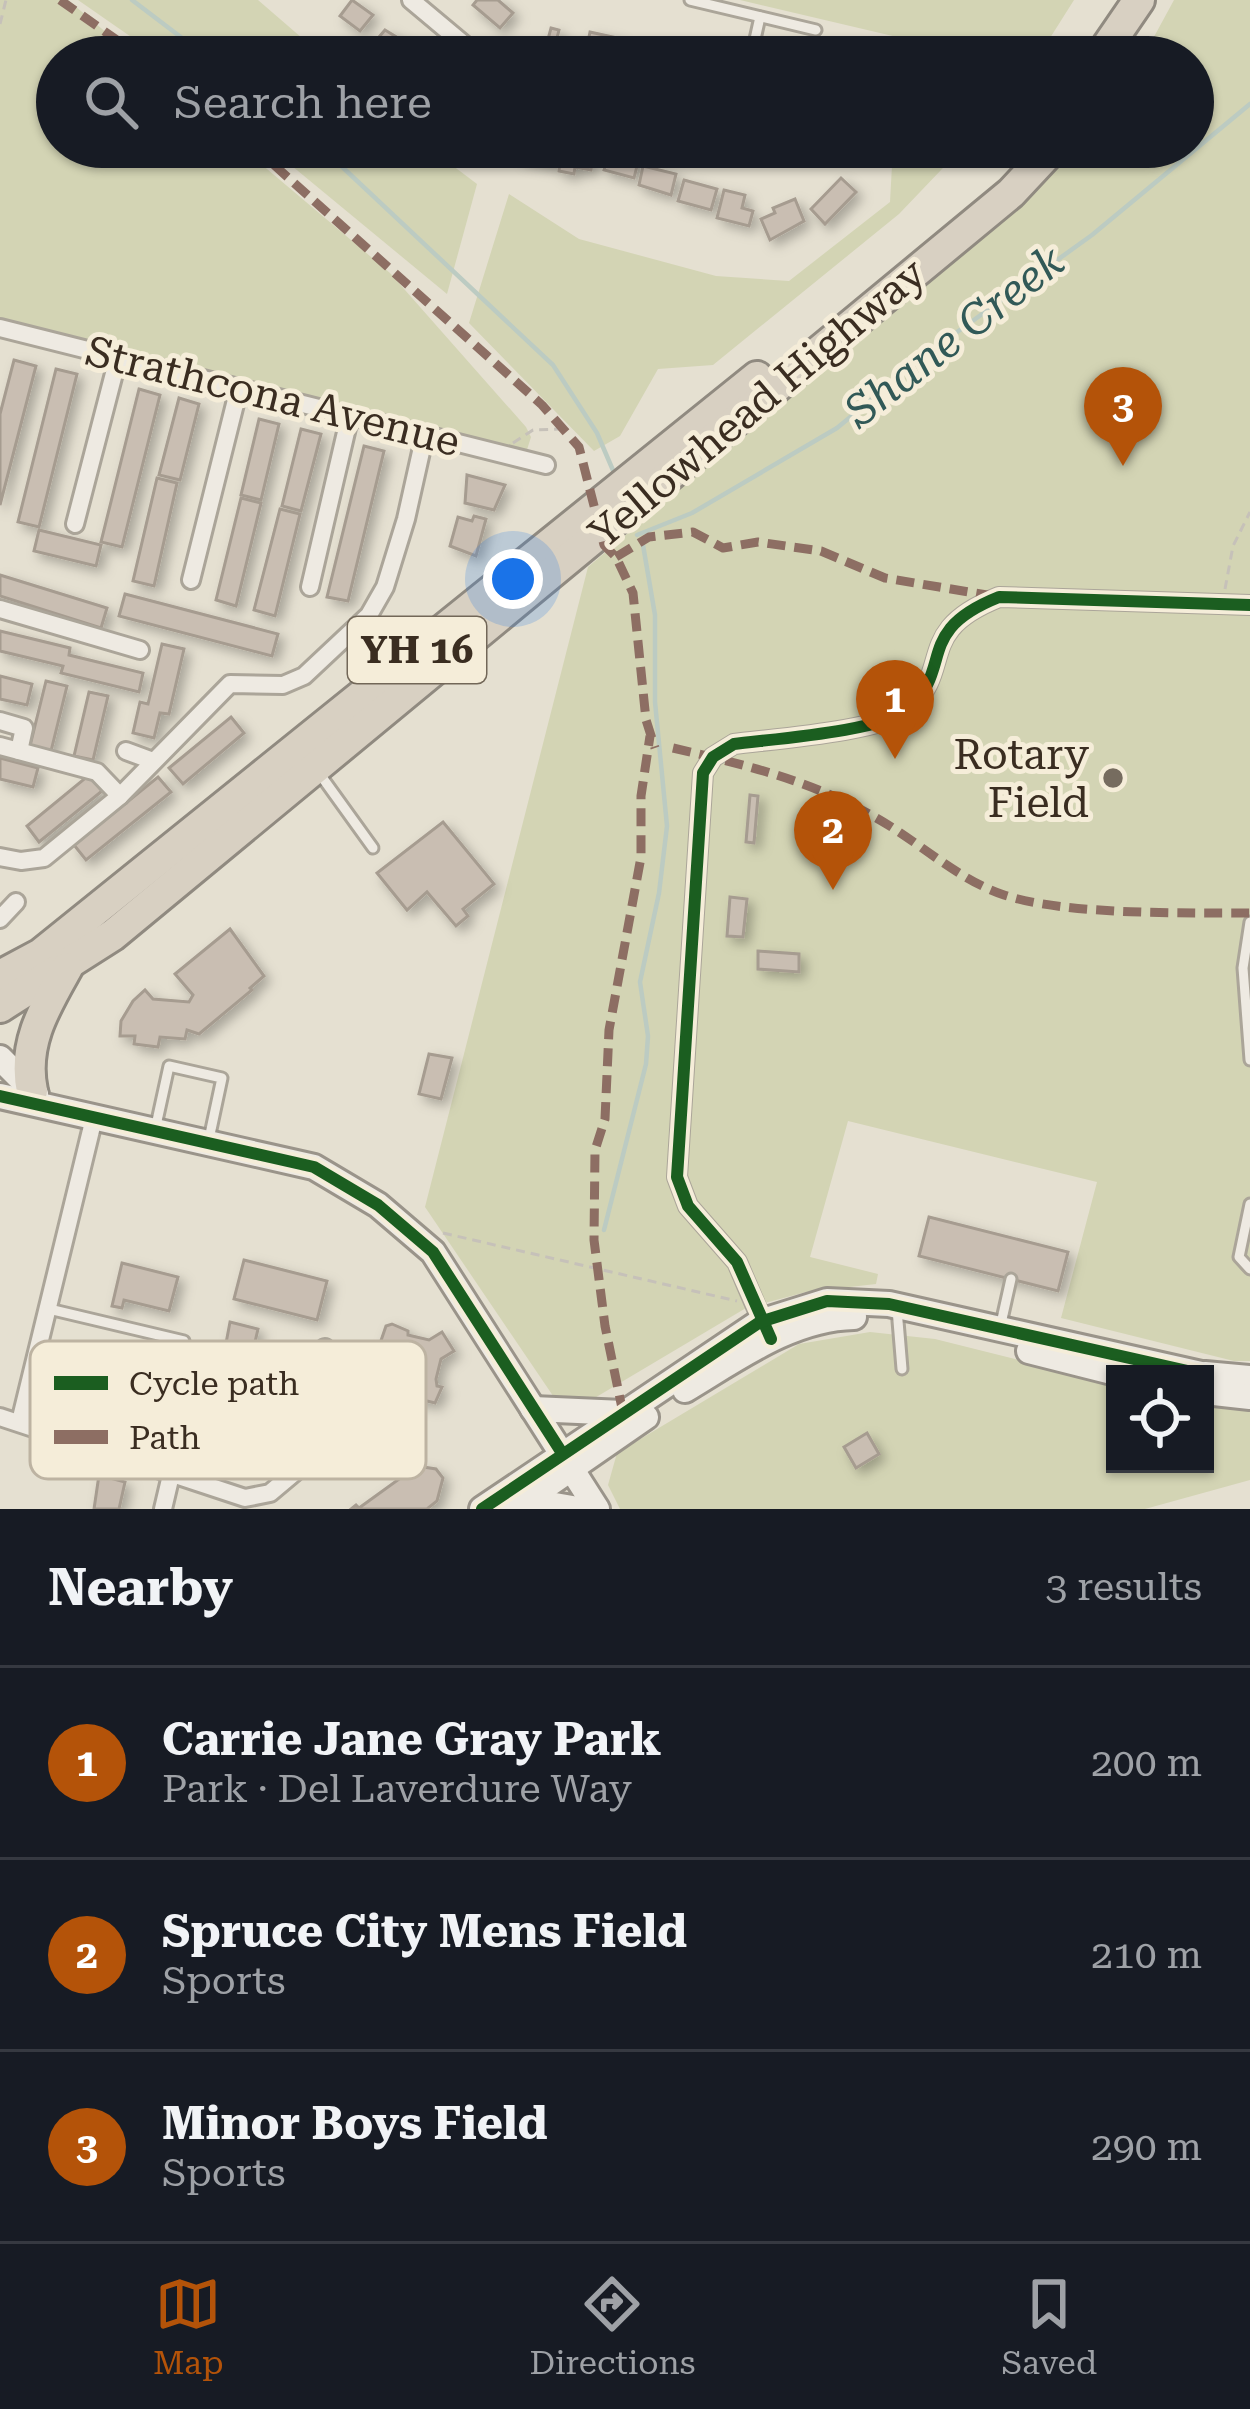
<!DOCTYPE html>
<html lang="en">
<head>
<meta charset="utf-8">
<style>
	:root { --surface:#171b24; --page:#20242c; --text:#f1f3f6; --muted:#9ea1a6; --line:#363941; --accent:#b45309 }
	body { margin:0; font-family:"Roboto Serif",serif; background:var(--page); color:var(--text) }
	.controls { position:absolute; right:36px; bottom:36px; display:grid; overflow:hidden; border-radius:0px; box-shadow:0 3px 9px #0004 }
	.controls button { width:108px; height:108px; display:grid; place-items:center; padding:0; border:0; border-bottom:3px solid var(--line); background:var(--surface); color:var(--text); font:60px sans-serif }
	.you { position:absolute; left:513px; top:579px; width:42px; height:42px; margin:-30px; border:9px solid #fff; border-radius:50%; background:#1a73e8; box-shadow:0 0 0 18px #1a73e833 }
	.badge { display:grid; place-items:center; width:78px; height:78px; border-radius:50%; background:var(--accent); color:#fff; font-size:39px; font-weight:700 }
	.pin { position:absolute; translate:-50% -99px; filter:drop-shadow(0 3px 6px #0008) }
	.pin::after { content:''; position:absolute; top:63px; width:42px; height:36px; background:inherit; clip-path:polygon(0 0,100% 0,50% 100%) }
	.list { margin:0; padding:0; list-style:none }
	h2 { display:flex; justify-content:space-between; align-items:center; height:156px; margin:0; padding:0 48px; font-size:51px }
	h2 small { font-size:39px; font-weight:400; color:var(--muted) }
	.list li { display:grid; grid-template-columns:78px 1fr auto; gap:36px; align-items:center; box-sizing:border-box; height:192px; padding:0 48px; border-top:3px solid var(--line) }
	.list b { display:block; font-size:45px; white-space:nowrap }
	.list p { margin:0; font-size:39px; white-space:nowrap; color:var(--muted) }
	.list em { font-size:39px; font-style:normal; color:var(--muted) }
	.icon { flex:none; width:66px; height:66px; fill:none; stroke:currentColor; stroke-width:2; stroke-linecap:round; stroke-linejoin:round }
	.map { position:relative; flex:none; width:1250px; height:1509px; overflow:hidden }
	.search { position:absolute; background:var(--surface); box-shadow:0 3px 9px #0004; left:36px; right:36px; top:36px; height:132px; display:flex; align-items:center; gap:30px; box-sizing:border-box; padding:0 42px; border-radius:66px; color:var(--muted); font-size:45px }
	.sheet { height:732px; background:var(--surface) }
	nav { display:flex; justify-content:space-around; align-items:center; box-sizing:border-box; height:168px; border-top:3px solid var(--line); background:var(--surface); font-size:33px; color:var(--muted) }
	nav a { display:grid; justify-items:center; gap:6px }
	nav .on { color:var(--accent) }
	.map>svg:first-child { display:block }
	.green { fill:#d3d4b4 }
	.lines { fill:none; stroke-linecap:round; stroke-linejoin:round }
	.stream { stroke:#bccbc2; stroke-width:4.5 }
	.building { fill:#c9beb2; stroke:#a69c90; stroke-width:3; filter:url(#shadow) }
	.lane-casing { stroke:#aba599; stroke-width:15 }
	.street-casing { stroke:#aba599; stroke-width:22 }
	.secondary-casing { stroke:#9a948a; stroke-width:30 }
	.highway-casing { stroke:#908a80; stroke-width:36 }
	.path { stroke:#c6c1b9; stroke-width:3; stroke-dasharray:9 6; stroke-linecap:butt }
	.lane { stroke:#eeeae2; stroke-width:9 }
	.street { stroke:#eeeae2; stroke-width:16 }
	.secondary { stroke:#eeeae2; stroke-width:24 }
	.highway { stroke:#d8d0c2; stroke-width:30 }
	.quiet { stroke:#8d6e63; stroke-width:9; stroke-dasharray:18 9; stroke-linecap:butt }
	.cycleway-casing { stroke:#f5edd9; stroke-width:20 }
	.cycleway { stroke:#1b5e20; stroke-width:12 }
	.poi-dot { fill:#766c5f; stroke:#f5edd9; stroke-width:4.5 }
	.labels { text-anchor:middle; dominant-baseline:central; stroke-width:10; stroke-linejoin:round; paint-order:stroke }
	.shield { fill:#f5edd9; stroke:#726758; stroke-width:3 }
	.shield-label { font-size:39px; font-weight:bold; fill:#3a2d21 }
	.street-label { font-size:42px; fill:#3a2d21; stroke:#f5edd9 }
	.poi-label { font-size:42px; fill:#3a2d21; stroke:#f5edd9; text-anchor:end }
	.water-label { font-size:45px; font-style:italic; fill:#315957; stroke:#f5edd9 }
	.key { fill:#f5edd9; stroke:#bdb3a2; stroke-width:3 }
	.key-label { font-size:33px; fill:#3a2d21 }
</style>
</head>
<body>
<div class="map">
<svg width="1250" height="1509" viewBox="0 0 1250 1509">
	<defs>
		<filter id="shadow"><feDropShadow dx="5.5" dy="5.5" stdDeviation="6" flood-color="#0004"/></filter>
	</defs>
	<rect width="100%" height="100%" fill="#e5e0d1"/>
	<g class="green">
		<polygon points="0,0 68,0 135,57 57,57 57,147 241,147 390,273 526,427 531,437 525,456 0,331"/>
		<polygon points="78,0 258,0 324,57 160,57"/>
		<polygon points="740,0 1074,0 1038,57 909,57 897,37"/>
		<polygon points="1174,0 1250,0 1250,1361 1234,1361 1061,1318 1097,1182 848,1121 810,1257 878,1274 876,1284 806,1292 746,1308 566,1415 425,1207 588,567 1026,195 1075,147 1193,147 1193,57 1143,57"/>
		<polygon points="269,147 428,147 477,184 447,294"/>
		<polygon points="893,147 963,147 899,214 713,365 658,369 620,436 594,451 469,323 509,194 579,239 716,276 789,281 890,202"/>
		<polygon points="870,1332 935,1339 1115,1384 1115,1464 1205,1464 1205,1399 1250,1403 1250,1480 1145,1509 620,1509 608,1485 617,1453 799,1344"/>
	</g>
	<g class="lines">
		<g class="stream">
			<polyline points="132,0 207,57"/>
			<polyline points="321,147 553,365 597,433 615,475"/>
			<polyline points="637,535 692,513 837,428 928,353 1092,235 1250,104"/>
			<polyline points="604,1230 646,1064 648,1036 640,982 659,893 667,826 655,702 655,615 643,545"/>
		</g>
	</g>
	<g class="building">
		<polygon points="352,0 373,15 360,31 340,16"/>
		<polygon points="477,0 498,0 513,13 500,28 473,5"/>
		<polygon points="551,28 559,30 557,38 575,43 571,57 544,54"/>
		<polygon points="385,30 408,44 398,57 387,57 372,45"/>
		<polygon points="590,32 617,38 613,57 586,51"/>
		<polygon points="522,147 558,147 554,165 520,157"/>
		<polygon points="609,151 639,158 634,178 604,170"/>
		<polygon points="561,152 593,157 591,170 575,167 574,174 559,171"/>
		<polygon points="643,166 676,174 671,195 639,185"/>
		<polygon points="841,178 856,192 825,224 811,209"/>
		<polygon points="684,180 717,189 711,210 678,201"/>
		<polygon points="724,190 745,195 742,208 753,211 749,226 717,218"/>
		<polygon points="795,199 804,221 770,240 761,219 775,213 773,208"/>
		<polygon points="14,360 36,366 0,505 0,414"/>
		<polygon points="56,369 77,374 39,527 18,522"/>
		<polygon points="139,389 160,395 122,547 101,542"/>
		<polygon points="179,398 199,404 180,480 159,475"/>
		<polygon points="259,419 279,424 261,500 241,495"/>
		<polygon points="301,429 321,434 301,511 282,506"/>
		<polygon points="364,446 384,451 348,601 327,597"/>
		<polygon points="467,475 505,485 494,510 465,503"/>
		<polygon points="157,478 177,483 154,586 133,581"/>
		<polygon points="241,498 261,503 236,606 216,600"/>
		<polygon points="280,509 300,514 275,616 254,610"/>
		<polygon points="474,516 486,519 476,556 450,546 458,517 472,521"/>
		<polygon points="39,530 101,545 96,566 34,551"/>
		<polygon points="0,575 107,608 101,628 0,596"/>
		<polygon points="125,594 278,634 272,656 119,616"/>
		<polygon points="0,631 70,648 69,655 143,673 139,692 61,673 63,666 0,651"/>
		<polygon points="162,644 184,649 169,714 160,713 154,738 133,733 140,702 148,704"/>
		<polygon points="0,676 32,684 27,705 0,699"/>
		<polygon points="46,681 67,686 51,751 30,746"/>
		<polygon points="89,692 108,696 93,760 74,756"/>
		<polygon points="231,717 244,733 183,784 169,768"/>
		<polygon points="0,758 38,768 33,787 0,779"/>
		<polygon points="89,775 102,791 39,842 27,826"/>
		<polygon points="158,777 171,792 86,860 74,845"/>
		<polygon points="750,795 758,796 754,843 746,842"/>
		<polygon points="443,822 494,884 463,909 468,916 456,926 427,892 407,910 377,873"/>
		<polygon points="730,897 747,899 743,937 727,936"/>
		<polygon points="230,929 264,976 250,988 252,990 199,1034 187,1030 185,1039 160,1037 158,1047 134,1044 135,1036 120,1036 121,1021 133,1001 145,990 153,999 189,1002 193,995 175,974"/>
		<polygon points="758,951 799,954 799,972 758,969"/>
		<polygon points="429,1054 452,1058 441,1099 419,1094"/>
		<polygon points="929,1217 1068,1252 1058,1291 919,1256"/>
		<polygon points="244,1260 327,1281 317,1320 234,1299"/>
		<polygon points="122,1263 178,1277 169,1311 124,1300 122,1308 112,1306"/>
		<polygon points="230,1322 258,1329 255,1342 258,1343 244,1388 217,1382 220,1369 216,1368 219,1358 223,1359"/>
		<polygon points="392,1324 408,1331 408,1335 429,1340 442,1332 454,1351 441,1359 436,1379 437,1386 442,1387 435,1403 415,1398 414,1403 371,1388 375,1358 386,1326"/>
		<polygon points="867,1433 879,1454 856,1468 844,1447"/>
		<polygon points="417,1466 436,1469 443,1478 437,1501 427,1509 351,1509 356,1505 359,1508"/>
		<polygon points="99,1475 125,1482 119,1509 94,1509"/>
	</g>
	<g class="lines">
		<g class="lane-casing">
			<g id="lane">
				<polyline points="690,0 816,30"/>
				<polyline points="751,57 760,17"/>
				<polyline points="319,773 373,848"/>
				<polyline points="1250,922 1243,968 1250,1060"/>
				<polyline points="155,1130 169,1066 222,1078 209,1139"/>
				<polyline points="1250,1204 1239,1257 1250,1269"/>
				<polyline points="49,1309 184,1341"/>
				<polyline points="897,1309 902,1369"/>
				<polyline points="1000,1328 1011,1279"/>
			</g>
		</g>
		<g class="street-casing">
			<g id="street">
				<polyline points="411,0 479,57"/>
				<polyline points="767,147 770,148"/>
				<polyline points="0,328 546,465"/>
				<polyline points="75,524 118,358"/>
				<polyline points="191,580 239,388"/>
				<polyline points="310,587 350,415"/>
				<polyline points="0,609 140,650"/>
				<polyline points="0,721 24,728 19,751"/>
				<polyline points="0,746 97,772 120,796"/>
				<polyline points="126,751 153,761"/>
				<polyline points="0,857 21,861 44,858 120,796 230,684 283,685 304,676 369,615 385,587 406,519 425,434"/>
				<polyline points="0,919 16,902"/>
				<path d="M766,1330l-29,-68 -49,-56 -11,-29 26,-404 10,-16 21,-13c38,-5 150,-13 175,-35 45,-43 5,-78 90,-112l251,8"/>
				<polyline points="0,1417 245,1498 270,1493 295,1472 325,1348"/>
				<polyline points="20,1422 94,1118"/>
				<polyline points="163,1509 171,1475"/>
			</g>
		</g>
		<g class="secondary-casing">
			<g id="secondary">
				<polyline points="0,1058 36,1094"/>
				<polyline points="0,1096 314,1167 378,1205 433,1252 597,1509"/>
				<polyline points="1029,1351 1120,1374"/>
				<polyline points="1205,1374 1250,1378"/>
				<path d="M685,1390c52,-31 107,-72 169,-73"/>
				<polyline points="1205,1392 1250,1397"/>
				<polyline points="533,1409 623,1413"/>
				<polyline points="526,1500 578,1509"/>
				<polyline points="482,1509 760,1322 827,1301 889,1304 1201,1374"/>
				<polyline points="513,1509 646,1417"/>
			</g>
		</g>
		<g class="highway-casing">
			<g id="highway">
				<polyline points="1100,57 1139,0"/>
				<polyline points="0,976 41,954 757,377"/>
				<polyline points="0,1007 113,935 1011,193 1054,147"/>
				<path d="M32,1091c-10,-47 13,-84 35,-123"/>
			</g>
		</g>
		<g class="path">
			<polyline points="0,24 6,0"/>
			<polyline points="513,443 533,430 561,429"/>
			<polyline points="1225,589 1233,546 1250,512"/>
			<polyline points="443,1233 737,1301"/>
		</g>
		<use href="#lane" class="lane"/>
		<use href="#street" class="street"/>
		<use href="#secondary" class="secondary"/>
		<use href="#highway" class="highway"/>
		<g class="quiet">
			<polyline points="60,0 141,57"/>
			<polyline points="254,147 542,405 579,447 604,545 616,557 633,593 646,720 655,748"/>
			<polyline points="616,557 649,537 693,532 723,548 758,542 821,551 885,578 993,596"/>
			<path d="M673,748c69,16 136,32 198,67 45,24 85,64 133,80 61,20 180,18 246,18"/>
			<polyline points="623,1413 605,1326 594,1240 595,1150 605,1119 609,1030 641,857 641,796 650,736"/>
		</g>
		<g class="cycleway-casing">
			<g id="cycleway">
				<polyline points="0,1096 314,1167 378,1205 433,1252 562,1453"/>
				<path d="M771,1339l-34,-77 -49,-56 -11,-29 26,-404 10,-16 21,-13c38,-5 150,-13 175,-35 45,-43 5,-78 90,-112l251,8"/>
				<polyline points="482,1509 760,1322 827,1301 889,1304 1201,1374"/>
			</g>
		</g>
		<use href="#cycleway" class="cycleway"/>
	</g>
	<circle class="poi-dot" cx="1113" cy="778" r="12"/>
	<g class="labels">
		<rect class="shield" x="348" y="617" width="138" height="66" rx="9"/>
		<g class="shield-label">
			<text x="417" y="650">YH 16</text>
		</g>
		<g class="street-label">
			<text transform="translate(273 396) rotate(14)">Strathcona Avenue</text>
			<text transform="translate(757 403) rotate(-40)">Yellowhead Highway</text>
		</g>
		<g class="poi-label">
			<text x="1089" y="754">Rotary<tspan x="1089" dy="48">Field</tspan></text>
		</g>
		<g class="water-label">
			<text transform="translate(954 336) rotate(-38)">Shane Creek</text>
		</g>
	</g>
	<rect x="30" y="1341" width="396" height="138" rx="18" class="key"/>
	<rect x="54" y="1376" width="54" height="14" fill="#1b5e20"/>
	<rect x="54" y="1430" width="54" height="14" fill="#8d6e63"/>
	<g class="key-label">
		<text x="129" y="1395">Cycle path</text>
		<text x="129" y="1449">Path</text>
	</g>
</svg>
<div class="controls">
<button><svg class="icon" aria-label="locate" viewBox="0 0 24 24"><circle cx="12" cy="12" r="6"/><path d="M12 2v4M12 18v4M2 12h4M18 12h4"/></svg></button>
</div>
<div class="you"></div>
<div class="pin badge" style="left:895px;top:759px">1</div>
<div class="pin badge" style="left:833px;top:890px">2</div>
<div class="pin badge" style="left:1123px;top:466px">3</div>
<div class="search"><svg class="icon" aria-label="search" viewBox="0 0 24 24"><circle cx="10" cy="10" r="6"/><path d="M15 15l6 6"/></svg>Search here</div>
</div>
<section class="sheet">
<h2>Nearby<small>3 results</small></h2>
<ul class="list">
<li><span class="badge">1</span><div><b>Carrie Jane Gray Park</b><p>Park · Del Laverdure Way</p></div><em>200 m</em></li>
<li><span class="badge">2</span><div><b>Spruce City Mens Field</b><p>Sports</p></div><em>210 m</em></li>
<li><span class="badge">3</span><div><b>Minor Boys Field</b><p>Sports</p></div><em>290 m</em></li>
</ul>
</section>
<nav>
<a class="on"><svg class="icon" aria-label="map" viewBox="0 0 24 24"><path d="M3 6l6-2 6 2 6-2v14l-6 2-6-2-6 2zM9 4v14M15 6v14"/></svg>Map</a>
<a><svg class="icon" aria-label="directions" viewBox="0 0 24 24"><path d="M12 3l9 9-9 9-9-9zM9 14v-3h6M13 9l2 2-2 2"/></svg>Directions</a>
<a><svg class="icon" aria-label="saved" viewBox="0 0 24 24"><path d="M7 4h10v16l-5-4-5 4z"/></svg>Saved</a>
</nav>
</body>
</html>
